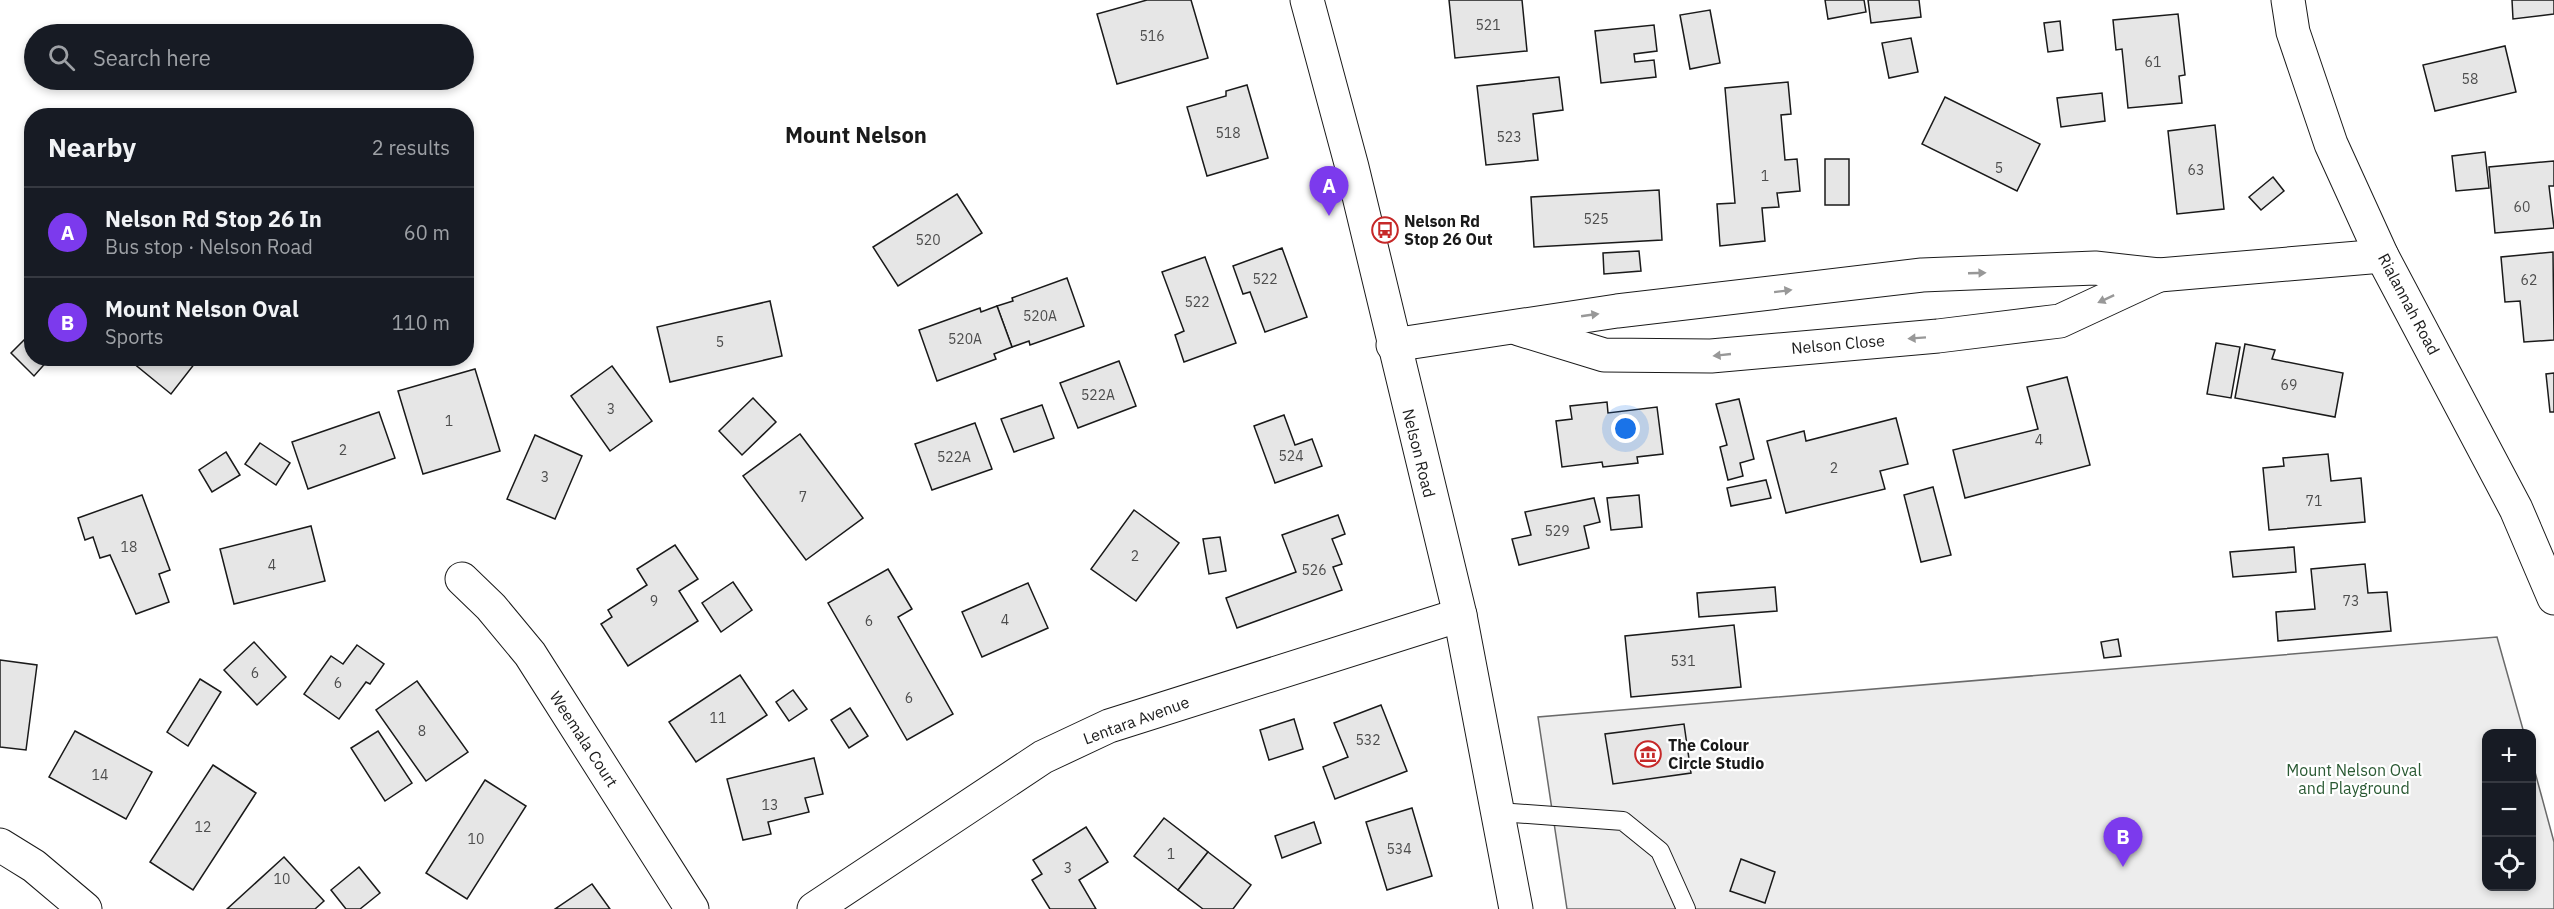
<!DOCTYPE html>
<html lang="en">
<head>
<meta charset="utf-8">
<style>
	:root { --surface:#171b24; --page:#20242c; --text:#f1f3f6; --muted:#9ea1a6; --line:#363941; --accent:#7c3aed }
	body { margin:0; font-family:"IBM Plex Sans",sans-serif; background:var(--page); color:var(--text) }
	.controls { position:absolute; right:18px; bottom:18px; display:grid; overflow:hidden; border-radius:12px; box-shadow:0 3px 9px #0003 }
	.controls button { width:54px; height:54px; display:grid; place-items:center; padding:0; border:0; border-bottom:2px solid var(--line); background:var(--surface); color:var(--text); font:30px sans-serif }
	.you { position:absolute; left:1626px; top:429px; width:21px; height:21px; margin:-15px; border:4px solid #fff; border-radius:50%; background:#1a73e8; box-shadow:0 0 0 9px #1a73e833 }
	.badge { display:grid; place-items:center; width:39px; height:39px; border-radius:50%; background:var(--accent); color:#fff; font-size:20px; font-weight:700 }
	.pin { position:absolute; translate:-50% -50px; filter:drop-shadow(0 2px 3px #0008) }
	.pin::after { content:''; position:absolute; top:32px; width:21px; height:18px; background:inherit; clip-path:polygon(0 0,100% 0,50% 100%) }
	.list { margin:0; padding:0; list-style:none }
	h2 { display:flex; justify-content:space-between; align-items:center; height:78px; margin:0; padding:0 24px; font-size:26px }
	h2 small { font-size:20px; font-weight:400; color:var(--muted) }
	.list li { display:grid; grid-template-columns:39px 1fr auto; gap:18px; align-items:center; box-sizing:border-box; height:90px; padding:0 24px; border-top:2px solid var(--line) }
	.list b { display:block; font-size:22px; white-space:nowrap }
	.list p { margin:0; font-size:20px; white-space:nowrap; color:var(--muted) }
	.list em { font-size:20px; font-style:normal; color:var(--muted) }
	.icon { flex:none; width:33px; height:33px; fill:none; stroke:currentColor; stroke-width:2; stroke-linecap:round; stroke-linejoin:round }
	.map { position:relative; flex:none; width:2554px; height:909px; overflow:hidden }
	.search { position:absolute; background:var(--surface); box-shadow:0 3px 9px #0003; left:24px; top:24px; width:450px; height:66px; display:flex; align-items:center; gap:15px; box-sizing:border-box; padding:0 21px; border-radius:33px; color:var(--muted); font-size:22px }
	.panel { position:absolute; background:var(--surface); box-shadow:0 3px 9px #0003; left:24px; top:108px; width:450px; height:258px; border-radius:24px }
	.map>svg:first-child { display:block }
	.built { fill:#ededed; stroke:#6a6a6a; stroke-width:1.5 }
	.building { fill:#e6e6e6; stroke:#1a1a1a; stroke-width:1.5 }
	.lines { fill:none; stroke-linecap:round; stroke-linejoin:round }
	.lane-casing { stroke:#1a1a1a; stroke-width:20 }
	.street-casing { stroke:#1a1a1a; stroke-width:35 }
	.secondary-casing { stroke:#1a1a1a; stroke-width:35 }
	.lane { stroke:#fff; stroke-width:18 }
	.street { stroke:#fff; stroke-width:33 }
	.secondary { stroke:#fff; stroke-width:33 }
	.oneway { fill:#989898 }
	.labels { text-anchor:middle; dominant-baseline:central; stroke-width:4.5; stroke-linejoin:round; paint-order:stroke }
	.number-label { font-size:14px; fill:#4d4d4d }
	.poi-label { font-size:16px; font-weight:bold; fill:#1a1a1a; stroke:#fff; text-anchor:start }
	.street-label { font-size:16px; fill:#1a1a1a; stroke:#fff }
	.park-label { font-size:16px; fill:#2b5a34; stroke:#fff }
	.district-label { font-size:22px; font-weight:bold; fill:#1a1a1a; stroke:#fff }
</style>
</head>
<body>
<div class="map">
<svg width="2554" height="909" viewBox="0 0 2554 909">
	<rect width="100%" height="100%" fill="#fff"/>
	<polygon class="built" points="2497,637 2524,733 2486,734 2486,886 2532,886 2532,761 2554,842 2554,909 1567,909 1538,717"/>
	<g class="building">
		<polygon points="1147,0 1191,0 1208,58 1117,84 1097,14"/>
		<polygon points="1449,0 1522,0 1527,51 1455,58"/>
		<polygon points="1825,0 1864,0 1866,12 1828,19"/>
		<polygon points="1868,0 1919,0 1921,17 1871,23"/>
		<polygon points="2512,0 2554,0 2554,14 2513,19"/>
		<polygon points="1710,10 1720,63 1690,69 1680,15"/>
		<polygon points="2178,14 2185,75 2179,76 2182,103 2128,108 2122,49 2116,50 2113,20"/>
		<polygon points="2060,21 2063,50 2048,52 2044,23"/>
		<polygon points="1654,25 1657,51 1634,54 1635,62 1654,60 1656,77 1601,83 1595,31"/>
		<polygon points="1911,38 1918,72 1889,78 1882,43"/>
		<polygon points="2505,46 2516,92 2435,111 2423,65"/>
		<polygon points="1559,77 1563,110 1533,114 1538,160 1486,165 1477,86"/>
		<polygon points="1788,82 1791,114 1781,115 1785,160 1797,159 1800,191 1777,193 1779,207 1762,208 1765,241 1720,246 1717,204 1735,203 1725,88"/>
		<polygon points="1247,85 1268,158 1207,176 1187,107 1226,96 1226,91"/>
		<polygon points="2102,93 2105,121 2061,127 2057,98"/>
		<polygon points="1945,97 2040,144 2017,191 1922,144"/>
		<polygon points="2215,125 2224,209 2177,214 2168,131"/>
		<polygon points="2485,152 2489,188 2456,191 2452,156"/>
		<rect x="1825" y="159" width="24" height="46"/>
		<polygon points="2554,161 2554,186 2549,186 2554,228 2495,233 2489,167"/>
		<polygon points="2273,177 2284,191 2261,210 2249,197"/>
		<polygon points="1659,190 1662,240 1534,247 1531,197"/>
		<polygon points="957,194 982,233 898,286 873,247"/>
		<polygon points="1282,248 1307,317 1265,332 1250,292 1243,294 1233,266"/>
		<polygon points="1639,251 1641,271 1604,274 1603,253"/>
		<polygon points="2553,252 2554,340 2524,342 2520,301 2505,302 2501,257"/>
		<polygon points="1205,257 1236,343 1184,362 1175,335 1184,331 1162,272"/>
		<polygon points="1067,278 1084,326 1030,345 1029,341 1012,347 997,306 1013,301 1012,298"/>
		<polygon points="770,301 782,356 670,382 657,327"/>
		<polygon points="997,306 1012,347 994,354 996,359 937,381 919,330 980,308 981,312"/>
		<polygon points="32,332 32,358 50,358 34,376 11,353"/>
		<polygon points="2216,343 2240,347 2231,398 2207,394"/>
		<polygon points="2245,344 2275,350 2272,359 2343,373 2335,417 2235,398"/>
		<polygon points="127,358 199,358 171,394"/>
		<polygon points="1119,361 1136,406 1078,428 1060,383"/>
		<polygon points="612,366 652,421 610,451 571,396"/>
		<polygon points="475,369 500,451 423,474 398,391"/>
		<polygon points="2554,373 2554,412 2550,412 2546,374"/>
		<polygon points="2067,377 2090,465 1965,498 1953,450 2038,429 2027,387"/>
		<polygon points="753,398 776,422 742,455 719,431"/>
		<polygon points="1739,399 1754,459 1740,463 1743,476 1728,480 1720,447 1727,445 1716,404"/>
		<polygon points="1607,402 1608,413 1657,407 1663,454 1637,457 1638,463 1603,467 1602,462 1562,467 1556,421 1572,419 1570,406"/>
		<polygon points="1042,405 1054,438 1014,452 1001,419"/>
		<polygon points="379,412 395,458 308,489 292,442"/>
		<polygon points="1284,415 1295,445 1312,439 1322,466 1275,483 1254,426"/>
		<polygon points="1896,418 1908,464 1880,471 1885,489 1786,513 1767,441 1804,431 1806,441"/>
		<polygon points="975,423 992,469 932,490 915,444"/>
		<polygon points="800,434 863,518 806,560 743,476"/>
		<polygon points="535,435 582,456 555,519 507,499"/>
		<polygon points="260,443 290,463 276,485 245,464"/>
		<polygon points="226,452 240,475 212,492 199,470"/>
		<polygon points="2328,454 2331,481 2361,478 2365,522 2269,530 2263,468 2284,466 2283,458"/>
		<polygon points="1766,480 1771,498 1731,506 1727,488"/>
		<polygon points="1933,487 1951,555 1921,562 1904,495"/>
		<polygon points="142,495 170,570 159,574 169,602 136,614 110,555 100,558 93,537 85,540 78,518"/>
		<polygon points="1639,495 1642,527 1611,530 1607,498"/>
		<polygon points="1594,498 1600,522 1584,526 1589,548 1519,565 1512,539 1531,535 1525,512"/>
		<polygon points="1134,510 1179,543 1136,601 1091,569"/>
		<polygon points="1338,515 1345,534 1332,539 1342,564 1333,567 1342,590 1237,628 1226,598 1296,572 1282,535"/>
		<polygon points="311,526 325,581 234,604 220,549"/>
		<polygon points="1220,537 1226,571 1209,574 1203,539"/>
		<polygon points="675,545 698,579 679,591 698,621 628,666 601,624 612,617 608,610 647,585 637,569"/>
		<polygon points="2294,547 2296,572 2233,577 2230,552"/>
		<polygon points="2365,564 2368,593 2387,592 2391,631 2278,641 2276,612 2315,609 2311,569"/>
		<polygon points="888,569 912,609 898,617 953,714 907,740 828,603"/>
		<polygon points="733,582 752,610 721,632 702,603"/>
		<polygon points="1028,583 1048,628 982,657 962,612"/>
		<polygon points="1775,587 1777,611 1699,617 1697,593"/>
		<polygon points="1734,625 1741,687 1631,697 1625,636"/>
		<polygon points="2118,639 2121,656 2104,658 2101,642"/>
		<polygon points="254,642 286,677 257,705 224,670"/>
		<polygon points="357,645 384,664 370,684 366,682 339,719 304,694 331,656 343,664"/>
		<polygon points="0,660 37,665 26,750 0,747"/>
		<polygon points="740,675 767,715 696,762 669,722"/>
		<polygon points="200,679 221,692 188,746 167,732"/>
		<polygon points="417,681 468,752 426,781 376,710"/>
		<polygon points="793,690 807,709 789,721 776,702"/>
		<polygon points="1381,705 1407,771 1335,799 1323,767 1348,757 1334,723"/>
		<polygon points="850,708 868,736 849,748 831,720"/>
		<polygon points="1294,719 1303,749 1269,760 1260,730"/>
		<polygon points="1684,724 1691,773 1613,784 1605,734"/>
		<polygon points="75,731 152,772 126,819 49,777"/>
		<polygon points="378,731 412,783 385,801 351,748"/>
		<polygon points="814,758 823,794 805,798 809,812 768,822 771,834 743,840 727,779"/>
		<polygon points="213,765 256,793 193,890 150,862"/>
		<polygon points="485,780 526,806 467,899 426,873"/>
		<polygon points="1412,808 1432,876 1387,890 1366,822"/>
		<polygon points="1164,818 1208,852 1178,890 1134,856"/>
		<polygon points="1314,822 1321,843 1282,858 1275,836"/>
		<polygon points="1086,827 1108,862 1079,880 1096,909 1050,909 1032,880 1042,874 1033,860"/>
		<polygon points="1208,852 1251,885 1233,909 1203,909 1178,890"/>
		<polygon points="284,857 324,901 315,909 227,909"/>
		<polygon points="1741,859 1775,872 1765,903 1730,891"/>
		<polygon points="359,867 380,893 360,909 346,909 331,890"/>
		<polygon points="592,884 610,909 555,909"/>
	</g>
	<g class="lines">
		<g class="lane-casing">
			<polyline id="lane" points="1499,812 1623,821 1660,851 1686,909"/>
		</g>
		<g class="street-casing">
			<g id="street">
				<polyline points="2288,0 2293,32 2331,144 2382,256 2516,509 2554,598"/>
				<polyline points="1519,329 1604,355 1711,356 1938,336 2060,321 2159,275"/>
				<polyline points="1393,345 1617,311 1922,275 2095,268 2159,275 2382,256"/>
				<polyline points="462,579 491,607 530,654 692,909"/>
				<polyline points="0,845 34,866 85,909"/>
				<polyline points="814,909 1043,757 1109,726 1460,615"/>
			</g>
		</g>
		<g class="secondary-casing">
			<polyline id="secondary" points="1307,0 1352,167 1460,615 1516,909"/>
		</g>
		<use href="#lane" class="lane"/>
		<use href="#street" class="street"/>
		<use href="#secondary" class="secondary"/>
	</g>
	<defs><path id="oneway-solid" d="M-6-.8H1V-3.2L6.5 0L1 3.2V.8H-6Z" transform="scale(1.5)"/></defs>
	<g class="oneway">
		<use href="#oneway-solid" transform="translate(1977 273) rotate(-2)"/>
		<use href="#oneway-solid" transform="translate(1783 291) rotate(-7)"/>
		<use href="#oneway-solid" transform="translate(2106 299) rotate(155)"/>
		<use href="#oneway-solid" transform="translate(1590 315) rotate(-8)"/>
		<use href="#oneway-solid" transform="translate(1917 338) rotate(176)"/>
		<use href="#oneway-solid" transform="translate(1722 355) rotate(174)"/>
	</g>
	<defs>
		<g id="bus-ring" transform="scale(1.35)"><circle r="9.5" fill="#fff" stroke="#c62828" stroke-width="1.5"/><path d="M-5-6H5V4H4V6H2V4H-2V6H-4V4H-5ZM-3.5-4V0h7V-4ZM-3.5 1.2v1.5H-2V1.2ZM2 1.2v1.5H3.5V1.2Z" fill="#c62828"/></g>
		<g id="museum-ring" transform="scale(1.35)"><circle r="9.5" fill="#fff" stroke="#c62828" stroke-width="1.5"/><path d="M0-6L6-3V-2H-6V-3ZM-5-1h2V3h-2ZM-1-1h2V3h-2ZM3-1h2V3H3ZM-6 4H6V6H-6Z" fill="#c62828"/></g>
	</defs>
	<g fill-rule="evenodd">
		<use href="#bus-ring" x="1385" y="230"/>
		<use href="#museum-ring" x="1648" y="754"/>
	</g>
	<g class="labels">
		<g class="number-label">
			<text x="1488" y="25">521</text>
			<text x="1152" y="36">516</text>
			<text x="2153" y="62">61</text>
			<text x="2470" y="79">58</text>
			<text x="1228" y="133">518</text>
			<text x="1509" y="137">523</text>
			<text x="1999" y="168">5</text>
			<text x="2196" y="170">63</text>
			<text x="1765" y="176">1</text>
			<text x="2522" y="207">60</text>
			<text x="1596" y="219">525</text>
			<text x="928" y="240">520</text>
			<text x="1265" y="279">522</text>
			<text x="2529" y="280">62</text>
			<text x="1197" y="302">522</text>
			<text x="1040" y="316">520A</text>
			<text x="965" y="339">520A</text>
			<text x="720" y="342">5</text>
			<text x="2289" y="385">69</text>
			<text x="1098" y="395">522A</text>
			<text x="611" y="409">3</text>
			<text x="449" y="421">1</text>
			<text x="2039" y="440">4</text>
			<text x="343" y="450">2</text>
			<text x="1291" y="456">524</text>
			<text x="954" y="457">522A</text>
			<text x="1834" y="468">2</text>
			<text x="545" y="477">3</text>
			<text x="803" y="497">7</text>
			<text x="2314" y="501">71</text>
			<text x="1557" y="531">529</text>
			<text x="129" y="547">18</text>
			<text x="1135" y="556">2</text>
			<text x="272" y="565">4</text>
			<text x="1314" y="570">526</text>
			<text x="654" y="601">9</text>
			<text x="2351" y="601">73</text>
			<text x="1005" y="620">4</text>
			<text x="869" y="621">6</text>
			<text x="1683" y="661">531</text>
			<text x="255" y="673">6</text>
			<text x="338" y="683">6</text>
			<text x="909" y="698">6</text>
			<text x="718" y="718">11</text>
			<text x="422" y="731">8</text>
			<text x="1368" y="740">532</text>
			<text x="100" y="775">14</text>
			<text x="770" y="805">13</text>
			<text x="203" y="827">12</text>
			<text x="476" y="839">10</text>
			<text x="1399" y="849">534</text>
			<text x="1171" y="854">1</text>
			<text x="1068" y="868">3</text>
			<text x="282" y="879">10</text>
		</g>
		<g class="poi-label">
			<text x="1404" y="221">Nelson Rd<tspan x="1404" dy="18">Stop 26 Out</tspan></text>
			<text x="1668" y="745">The Colour<tspan x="1668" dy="18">Circle Studio</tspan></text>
		</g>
		<g class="street-label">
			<text transform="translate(2409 304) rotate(62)">Rialannah Road</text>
			<text transform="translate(1838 344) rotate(-5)">Nelson Close</text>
			<text transform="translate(1419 453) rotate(76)">Nelson Road</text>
			<text transform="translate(1136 720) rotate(-20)">Lentara Avenue</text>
			<text transform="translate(584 739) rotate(57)">Weemala Court</text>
		</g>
		<g class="park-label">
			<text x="2354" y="770">Mount Nelson Oval<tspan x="2354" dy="18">and Playground</tspan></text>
		</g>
		<g class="district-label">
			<text x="856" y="134">Mount Nelson</text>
		</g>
	</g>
</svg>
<div class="controls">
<button>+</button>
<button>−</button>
<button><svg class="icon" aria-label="locate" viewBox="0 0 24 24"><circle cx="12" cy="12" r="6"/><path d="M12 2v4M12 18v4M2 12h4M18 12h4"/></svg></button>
</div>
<div class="you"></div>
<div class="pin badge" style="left:1329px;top:216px">A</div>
<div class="pin badge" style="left:2123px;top:867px">B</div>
<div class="search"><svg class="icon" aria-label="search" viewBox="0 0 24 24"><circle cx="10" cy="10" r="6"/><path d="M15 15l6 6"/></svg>Search here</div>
<section class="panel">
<h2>Nearby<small>2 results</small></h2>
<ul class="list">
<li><span class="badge">A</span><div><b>Nelson Rd Stop 26 In</b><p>Bus stop · Nelson Road</p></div><em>60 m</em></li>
<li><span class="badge">B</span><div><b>Mount Nelson Oval</b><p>Sports</p></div><em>110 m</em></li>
</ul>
</section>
</div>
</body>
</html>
